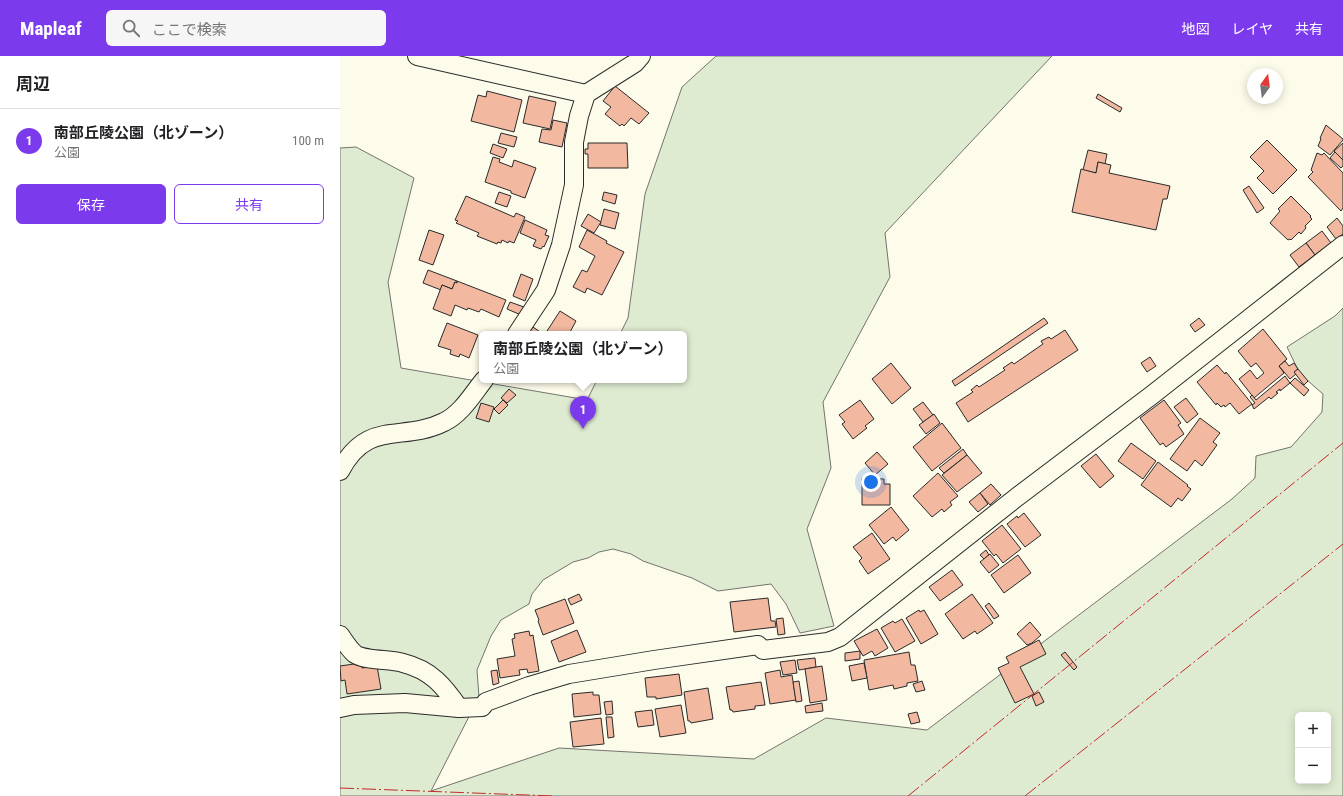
<!DOCTYPE html>
<html lang="ja">
<head>
<meta charset="utf-8">
<style>
	:root { --surface:#fff; --page:#f6f6f6; --text:#202124; --muted:#757577; --line:#e0e0e0; --accent:#7c3aed }
	body { margin:0; font-family:"Roboto Condensed","Noto Sans JP",sans-serif; background:var(--page); color:var(--text) }
	.controls { position:absolute; right:12px; bottom:12px; display:grid; overflow:hidden; border-radius:6px; box-shadow:0 2px 10px #0003 }
	.controls button { width:36px; height:36px; display:grid; place-items:center; padding:0; border:0; border-bottom:1px solid var(--line); background:var(--surface); color:var(--text); font:20px sans-serif }
	.compass { position:absolute; left:907px; top:12px; width:36px; height:36px; border-radius:50%; background:var(--surface); box-shadow:0 2px 10px #0003; rotate:14deg }
	.you { position:absolute; left:531px; top:426px; width:14px; height:14px; margin:-10px; border:3px solid #fff; border-radius:50%; background:#1a73e8; box-shadow:0 0 0 6px #1a73e833 }
	.badge { display:grid; place-items:center; width:26px; height:26px; border-radius:50%; background:var(--accent); color:#fff; font-size:13px; font-weight:700 }
	.pin { position:absolute; translate:-50% -33px; filter:drop-shadow(0 1px 2px #0008) }
	.pin::after { content:''; position:absolute; top:21px; width:14px; height:12px; background:inherit; clip-path:polygon(0 0,100% 0,50% 100%) }
	.popup { position:absolute; left:139px; top:275px; width:208px; height:52px; box-sizing:border-box; display:grid; place-content:center; border-radius:6px; background:var(--surface); filter:drop-shadow(0 1px 3px #0005); font-size:13px; white-space:nowrap; color:var(--muted) }
	.popup b { font-size:15px; color:var(--text) }
	.popup::after { content:''; position:absolute; left:50%; top:100%; margin-left:-8px; border:8px solid transparent; border-top-color:var(--surface) }
	.list { margin:0; padding:0; list-style:none }
	h2 { display:flex; justify-content:space-between; align-items:center; height:52px; margin:0; padding:0 16px; font-size:17px }
	h2 small { font-size:13px; font-weight:400; color:var(--muted) }
	.list li { display:grid; grid-template-columns:26px 1fr auto; gap:12px; align-items:center; box-sizing:border-box; height:64px; padding:0 16px; border-top:1px solid var(--line) }
	.list b { display:block; font-size:15px; white-space:nowrap }
	.list p { margin:0; font-size:13px; white-space:nowrap; color:var(--muted) }
	.list em { font-size:13px; font-style:normal; color:var(--muted) }
	.actions { display:flex; gap:8px; padding:12px 16px }
	.actions a { flex:1; padding:9px 0; border:1px solid var(--accent); border-radius:6px; text-align:center; font-size:14px; color:var(--accent) }
	.actions .main { background:var(--accent); color:#fff }
	.icon { flex:none; width:22px; height:22px; fill:none; stroke:currentColor; stroke-width:2; stroke-linecap:round; stroke-linejoin:round }
	.map { position:relative; flex:none; width:1003px; height:740px; overflow:hidden }
	header { display:flex; align-items:center; gap:24px; box-sizing:border-box; height:56px; padding:0 20px; background:var(--accent); color:#fff }
	header strong { font-size:19px }
	nav { display:flex; gap:22px; margin-inline-start:auto; font-size:14px }
	.search { width:280px; height:36px; background:var(--page); display:flex; align-items:center; gap:10px; box-sizing:border-box; padding:0 14px; border-radius:6px; color:var(--muted); font-size:15px }
	main { display:flex }
	aside { flex:1; background:var(--surface) }
	.map>svg:first-child { display:block }
	.green { fill:#deebd1; stroke:#74746e; fill-rule:evenodd }
	.building { fill:#f2b8a0; stroke:#2b2b2b }
	.lines { fill:none; stroke-linecap:round; stroke-linejoin:round }
	.street-casing { stroke:#2b2b2b; stroke-width:20 }
	.street { stroke:#fdfbea; stroke-width:18 }
	.power { stroke:#c62828; stroke-width:1; stroke-dasharray:14 3 2 3; stroke-linecap:butt }
</style>
</head>
<body>
<header>
<strong>Mapleaf</strong>
<div class="search"><svg class="icon" aria-label="search" viewBox="0 0 24 24"><circle cx="10" cy="10" r="6"/><path d="M15 15l6 6"/></svg>ここで検索</div>
<nav><a>地図</a><a>レイヤ</a><a>共有</a></nav>
</header>
<main>
<aside>
<h2>周辺<small></small></h2>
<ul class="list">
<li><span class="badge">1</span><div><b>南部丘陵公園（北ゾーン）</b><p>公園</p></div><em>100 m</em></li>
</ul>
<div class="actions"><a class="main">保存</a><a>共有</a></div>
</aside>
<div class="map">
<svg width="1003" height="740" viewBox="0 0 1003 740">
	<rect width="100%" height="100%" fill="#fdfbea"/>
	<path class="green" d="M376,0h336l-167,177 5,44 -67,125 8,66 -24,61 27,97 -34,7 -14,-29 -15,-20 -53,7 -26,-13 -49,-17 -12,-7 -18,-5 -14,3 -11,6 -15,4 -30,18 -11,14 -3,10 -28,16 -10,16 -14,34 2,27 -48,94 128,-43 195,11 72,-41 101,12 305,-231 23,-21 1,-22 35,-9 31,-35 1,-18 -23,-20 -13,-27 48,-31 8,-8v488h-1003v-648l16,-1 58,31 -26,104 13,86 186,32 10,-20h87v-46h-64l8,-16 17,-124 37,-107zM958,659h30v66h-30z"/>
	<g class="building">
		<polygon points="275,30 309,57 299,68 291,62 284,70 282,68 280,70 265,58 271,51 263,45"/>
		<polygon points="147,35 182,44 174,76 131,65 138,39 146,41"/>
		<polygon points="758,38 782,52 780,56 756,42"/>
		<polygon points="189,40 216,46 210,73 183,67"/>
		<polygon points="213,64 227,67 222,91 199,86 202,73 211,74"/>
		<polygon points="986,69 1003,83 1003,84 990,99 978,90 981,83 980,82"/>
		<polygon points="161,77 177,81 174,91 158,87"/>
		<polygon points="927,84 957,114 933,138 917,122 924,115 910,101"/>
		<polygon points="248,87 287,87 288,112 248,112 248,98 245,98 245,93 248,93"/>
		<polygon points="1003,87 1003,104 994,95"/>
		<polygon points="153,88 167,93 163,102 150,97"/>
		<polygon points="748,94 767,98 765,108 758,106 756,117 743,114"/>
		<polygon points="995,96 1003,104 1003,110 1001,112 990,102"/>
		<polygon points="977,97 982,99 984,97 1003,117 1003,152 1001,155 968,121 973,116 971,114"/>
		<polygon points="153,101 160,103 159,106 172,111 174,104 196,112 185,142 171,137 171,135 145,126"/>
		<polygon points="758,106 771,109 769,117 830,130 827,143 823,143 816,174 732,156 741,113 756,117"/>
		<polygon points="909,130 924,152 917,157 903,134"/>
		<polygon points="159,136 171,140 167,151 155,147"/>
		<polygon points="264,136 277,139 275,148 262,144"/>
		<polygon points="126,140 174,161 176,157 185,161 174,187 169,185 168,187 162,184 161,187 158,186 157,188 137,180 139,177 116,167 118,165 115,164"/>
		<polygon points="951,140 971,160 970,161 972,163 965,170 966,172 961,178 959,176 951,184 950,183 948,184 930,167 940,155 938,153"/>
		<polygon points="264,153 279,157 275,173 260,169"/>
		<polygon points="248,158 261,166 254,177 241,170"/>
		<polygon points="997,162 1003,170 1003,178 996,183 987,171"/>
		<polygon points="185,164 207,174 205,179 209,180 204,191 203,190 201,193 193,190 196,184 180,177"/>
		<polygon points="89,174 104,179 93,209 79,204"/>
		<polygon points="247,174 267,185 266,187 284,196 262,239 247,232 245,237 233,231 242,214 247,216 255,200 239,191"/>
		<polygon points="982,175 991,187 975,199 966,187"/>
		<polygon points="966,187 975,199 959,211 950,199"/>
		<polygon points="88,214 117,225 117,227 115,226 112,233 102,229 101,234 83,227"/>
		<polygon points="181,218 193,223 185,245 173,240"/>
		<polygon points="117,225 166,244 159,261 141,253 139,256 128,252 127,254 115,249 111,260 93,253 102,229 112,233 115,226 117,227"/>
		<polygon points="170,246 184,251 181,259 167,253"/>
		<polygon points="220,255 236,265 229,278 213,278 207,275"/>
		<polygon points="704,262 708,267 615,330 612,325"/>
		<polygon points="859,262 865,269 855,276 850,269"/>
		<polygon points="107,267 138,279 129,302 120,298 119,301 110,298 111,294 98,290"/>
		<polygon points="193,271 203,278 188,278"/>
		<polygon points="923,273 947,303 939,310 944,317 914,342 899,323 910,314 917,323 924,317 916,307 911,311 898,295"/>
		<polygon points="725,274 738,294 628,366 616,347 633,336 631,334 637,329 639,331 665,314 663,312 672,306 674,308 703,288 701,285 709,281 711,283"/>
		<polygon points="810,301 816,310 807,316 801,307"/>
		<polygon points="945,305 949,310 954,307 958,313 954,316 956,318 950,323 939,310"/>
		<polygon points="551,307 571,332 552,348 532,323"/>
		<polygon points="877,309 885,318 886,316 912,348 899,358 890,347 885,351 884,349 881,351 877,347 876,349 857,326"/>
		<polygon points="958,313 968,325 964,329 954,316"/>
		<polygon points="945,320 950,327 940,335 940,333 936,336 938,337 931,343 929,341 914,353 912,349 915,347 910,341 912,339 916,344"/>
		<polygon points="955,322 969,334 964,340 950,327"/>
		<polygon points="169,333 176,339 167,347 161,342"/>
		<polygon points="846,342 858,358 847,367 834,351"/>
		<polygon points="163,344 168,349 159,358 154,353"/>
		<polygon points="520,344 534,363 525,370 527,372 513,383 502,368 505,366 499,359"/>
		<polygon points="824,344 841,367 838,369 844,378 826,391 823,387 820,389 800,362"/>
		<polygon points="583,346 593,359 583,366 573,353"/>
		<polygon points="141,347 154,351 149,366 136,362"/>
		<polygon points="594,358 600,367 586,378 579,369"/>
		<polygon points="860,362 880,377 873,386 877,389 862,410 855,404 847,415 830,403"/>
		<polygon points="602,367 621,392 592,415 573,391"/>
		<polygon points="791,387 816,405 803,423 778,405"/>
		<polygon points="623,393 627,399 604,417 599,412"/>
		<polygon points="537,396 548,408 535,419 525,407"/>
		<polygon points="756,398 774,420 760,432 741,410"/>
		<polygon points="627,399 642,417 617,436 602,419"/>
		<polygon points="818,406 848,429 847,430 851,433 842,445 838,442 831,451 801,429"/>
		<polygon points="598,417 618,440 610,446 612,449 604,456 602,453 592,461 573,440"/>
		<polygon points="522,422 544,423 544,428 550,428 550,449 522,449"/>
		<polygon points="651,428 661,439 650,449 640,437"/>
		<polygon points="640,437 648,448 638,456 629,446"/>
		<polygon points="551,451 569,474 556,485 553,481 544,488 529,469"/>
		<polygon points="684,457 701,479 685,491 667,468 677,460 678,462"/>
		<polygon points="662,469 681,493 663,507 656,498 654,500 642,485"/>
		<polygon points="532,477 550,503 528,518 519,505 522,502 513,491"/>
		<polygon points="646,494 649,499 644,503 640,499"/>
		<polygon points="650,498 659,509 649,517 640,506"/>
		<polygon points="678,499 691,517 664,537 651,519"/>
		<polygon points="612,514 623,529 600,545 589,531"/>
		<polygon points="239,538 242,544 231,549 228,543"/>
		<polygon points="632,538 653,567 637,578 635,575 623,583 605,558"/>
		<polygon points="428,542 431,565 435,565 436,571 394,576 390,546"/>
		<polygon points="225,543 234,567 203,579 198,565 199,564 195,554"/>
		<polygon points="649,547 659,560 654,563 645,550"/>
		<polygon points="579,554 580,556 584,554 598,578 581,588 566,562"/>
		<polygon points="443,562 445,578 438,579 436,563"/>
		<polygon points="562,563 575,585 555,596 541,572 553,565 555,567"/>
		<polygon points="690,566 701,579 692,587 687,589 677,578"/>
		<polygon points="537,573 548,592 535,600 532,595 523,600 514,585"/>
		<polygon points="237,574 246,596 219,606 211,585"/>
		<polygon points="189,575 190,580 193,579 199,615 188,617 187,613 179,614 180,619 160,622 157,603 175,600 172,583 175,582 174,578"/>
		<polygon points="699,584 706,598 680,611 694,638 675,647 658,612 669,607 666,601"/>
		<polygon points="520,595 520,603 505,605 505,597"/>
		<polygon points="569,596 571,609 575,609 578,625 567,627 567,630 554,633 553,629 529,634 524,604"/>
		<polygon points="725,596 737,611 734,614 721,599"/>
		<polygon points="475,602 476,611 459,614 457,604"/>
		<polygon points="455,604 457,617 443,619 440,606"/>
		<polygon points="21,607 22,612 37,610 41,633 7,638 5,624 1,625 0,610"/>
		<polygon points="524,607 527,622 512,625 509,610"/>
		<polygon points="482,610 487,644 470,647 465,613"/>
		<polygon points="157,614 159,627 153,629 151,615"/>
		<polygon points="440,614 441,621 452,619 456,644 430,648 425,617"/>
		<polygon points="339,618 342,639 316,643 316,641 307,641 305,622"/>
		<polygon points="459,625 462,645 456,646 453,626"/>
		<polygon points="582,625 585,634 576,636 573,628"/>
		<polygon points="421,626 425,649 415,650 415,653 393,656 392,654 390,654 386,631"/>
		<polygon points="368,632 373,663 351,667 350,665 348,665 344,636"/>
		<polygon points="253,636 253,639 259,639 261,658 234,661 232,638"/>
		<polygon points="699,636 704,646 696,650 692,640"/>
		<polygon points="272,645 273,658 266,659 264,646"/>
		<polygon points="482,647 483,655 466,657 465,650"/>
		<polygon points="341,649 346,677 320,681 315,653"/>
		<polygon points="312,654 314,669 298,671 295,656"/>
		<polygon points="577,656 580,666 571,668 568,658"/>
		<polygon points="266,661 272,661 274,681 268,682"/>
		<polygon points="261,662 264,688 233,691 230,666"/>
	</g>
	<g class="lines">
		<g class="street-casing">
			<g id="street">
				<polyline points="77,0 246,38"/>
				<polyline points="177,278 206,234 221,189 234,129 234,86 239,60 246,38 295,7 301,0"/>
				<path d="M0,415c28,-53 62,-28 104,-49 17,-8 28,-27 40,-42"/>
				<path d="M0,579c5,7 9,14 15,19 10,7 36,5 48,9 28,7 41,23 56,45"/>
				<polyline points="0,652 14,649 65,647 119,652 142,651 146,646 189,630 229,618 314,604 418,589 423,594 488,586 500,581 677,441 812,339 1003,189"/>
			</g>
		</g>
		<use href="#street" class="street"/>
		<g class="power">
			<polyline points="0,732 214,740"/>
			<polyline points="568,740 1003,387"/>
			<polyline points="685,740 1003,488"/>
		</g>
	</g>
</svg>
<div class="controls">
<button>+</button>
<button>−</button>
</div>
<svg class="compass" viewBox="-18 -18 36 36"><path d="M0-13l5 13h-10z" fill="#e53935"/><path d="M0 13l5-13h-10z" fill="#757577"/></svg>
<div class="you"></div>
<div class="pin badge" style="left:243px;top:373px">1</div>
<div class="popup"><b>南部丘陵公園（北ゾーン）</b>公園</div>
</div>
</main>
</body>
</html>
